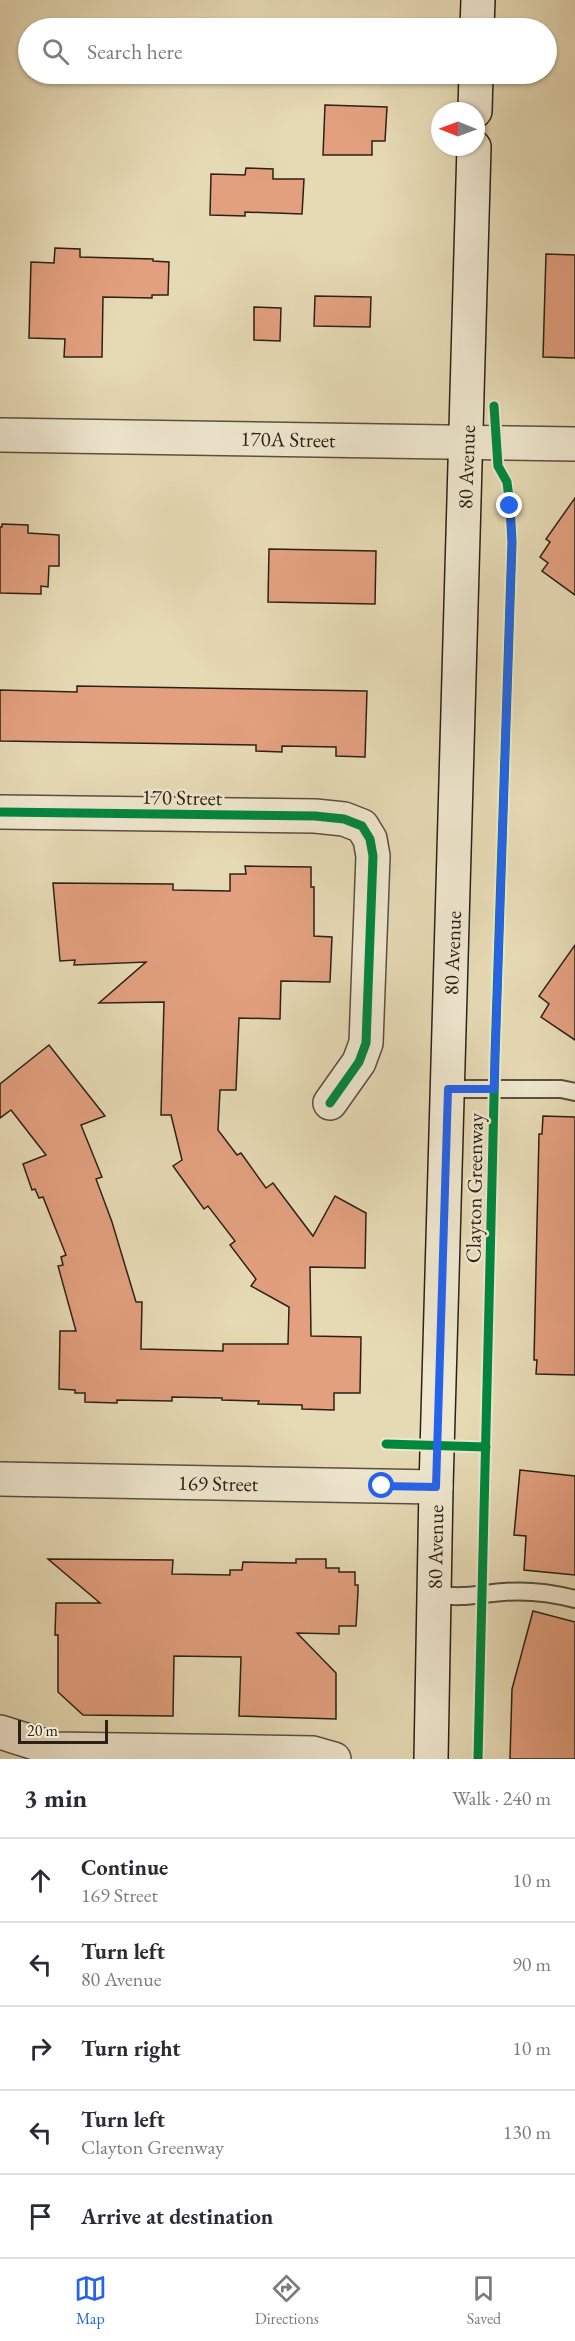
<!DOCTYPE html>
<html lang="en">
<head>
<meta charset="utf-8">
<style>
	:root { --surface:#fff; --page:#f2f2f3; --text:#2b2b33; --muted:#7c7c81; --line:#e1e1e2; --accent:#2563eb }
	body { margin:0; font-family:"EB Garamond",serif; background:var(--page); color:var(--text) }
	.compass { position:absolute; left:431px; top:102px; width:54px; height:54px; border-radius:50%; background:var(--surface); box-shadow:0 2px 4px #0004; rotate:271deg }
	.scale { position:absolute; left:18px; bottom:15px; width:90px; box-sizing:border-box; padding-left:6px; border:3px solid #2d2117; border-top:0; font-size:16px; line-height:21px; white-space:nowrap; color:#2d2117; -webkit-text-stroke:4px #efe7cf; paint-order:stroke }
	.stop { position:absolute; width:18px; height:18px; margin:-14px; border:4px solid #2563eb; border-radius:50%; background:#fff }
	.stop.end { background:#2563eb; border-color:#fff; box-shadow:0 2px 6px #0008 }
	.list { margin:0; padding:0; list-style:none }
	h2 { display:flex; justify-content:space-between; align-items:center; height:78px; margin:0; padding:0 24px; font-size:26px }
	h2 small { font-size:20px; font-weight:400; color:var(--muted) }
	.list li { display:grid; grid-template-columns:39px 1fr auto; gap:18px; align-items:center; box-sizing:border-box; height:84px; padding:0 24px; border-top:2px solid var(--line) }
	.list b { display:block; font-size:22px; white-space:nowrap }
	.list p { margin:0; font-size:20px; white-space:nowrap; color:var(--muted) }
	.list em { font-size:20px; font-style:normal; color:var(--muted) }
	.icon { flex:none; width:33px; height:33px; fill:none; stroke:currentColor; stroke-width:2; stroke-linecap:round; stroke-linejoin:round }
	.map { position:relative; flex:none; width:575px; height:1759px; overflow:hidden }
	.search { position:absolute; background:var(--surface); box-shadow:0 2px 4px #0004; left:18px; right:18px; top:18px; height:66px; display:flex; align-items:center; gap:15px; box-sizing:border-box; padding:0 21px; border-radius:33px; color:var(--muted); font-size:22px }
	.sheet { height:498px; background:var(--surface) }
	nav { display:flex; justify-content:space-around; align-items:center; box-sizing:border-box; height:84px; border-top:2px solid var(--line); background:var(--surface); font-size:16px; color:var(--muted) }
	nav a { display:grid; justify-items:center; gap:3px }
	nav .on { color:var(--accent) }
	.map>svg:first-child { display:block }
	.building { fill:#e3a07f; stroke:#2d2117; stroke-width:1.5 }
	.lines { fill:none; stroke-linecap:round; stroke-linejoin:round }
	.service-casing { stroke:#5b4f3e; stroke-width:20 }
	.minor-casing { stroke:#5b4f3e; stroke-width:36 }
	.secondary-casing { stroke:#2d2117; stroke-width:36 }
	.service { stroke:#efe7cf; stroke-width:16 }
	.minor { stroke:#efe7cf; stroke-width:33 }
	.secondary { stroke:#efe7cf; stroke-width:33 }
	.cycleway-casing { stroke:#efe7cf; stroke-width:13 }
	.cycleway { stroke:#00873e; stroke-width:9 }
	.route { stroke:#2563eb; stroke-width:8 }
	.labels { text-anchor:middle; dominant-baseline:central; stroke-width:5; stroke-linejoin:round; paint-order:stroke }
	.street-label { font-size:21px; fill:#2d2117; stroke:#efe7cf }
</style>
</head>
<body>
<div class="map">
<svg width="575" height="1759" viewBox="0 0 575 1759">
	<rect width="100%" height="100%" fill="#e6dab5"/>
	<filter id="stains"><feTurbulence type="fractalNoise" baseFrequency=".00333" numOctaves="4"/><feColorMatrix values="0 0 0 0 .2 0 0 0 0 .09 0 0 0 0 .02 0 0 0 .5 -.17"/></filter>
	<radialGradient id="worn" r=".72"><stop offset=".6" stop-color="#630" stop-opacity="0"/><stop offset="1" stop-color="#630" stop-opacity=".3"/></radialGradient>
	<g class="building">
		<polygon points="325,105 387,107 385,141 372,141 372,155 323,155"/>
		<polygon points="246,168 273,169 273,179 304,179 302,214 245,212 245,216 210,215 211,174 245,175"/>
		<polygon points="55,248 80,249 80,257 153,259 153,261 169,262 168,295 152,295 152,298 103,297 102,357 64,357 65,339 29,338 31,262 54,263"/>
		<polygon points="546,254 575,255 575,358 543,357"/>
		<polygon points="315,296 371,297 370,327 314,326"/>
		<polygon points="254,307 281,308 280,341 254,340"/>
		<polygon points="575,498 575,595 542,571 548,563 540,557 550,542 546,539"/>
		<polygon points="2,524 28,525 28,533 59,535 59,566 49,566 48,587 41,586 41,594 0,593 0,527 2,527"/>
		<polygon points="269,549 376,551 375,604 268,602"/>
		<polygon points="77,686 367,691 365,757 336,756 336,747 282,746 282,752 256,751 256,745 0,741 0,690 77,692"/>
		<polygon points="245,866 311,867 311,887 314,887 314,936 332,937 330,982 281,981 280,1019 239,1018 236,1090 220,1090 218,1130 237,1155 241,1153 266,1188 273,1183 313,1236 335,1196 366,1213 365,1268 310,1267 311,1336 361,1337 360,1393 334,1393 334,1410 302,1409 302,1405 258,1404 259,1401 222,1400 222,1398 172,1397 172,1401 117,1400 117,1403 85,1402 85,1393 75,1393 75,1390 59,1389 60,1331 76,1331 58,1266 63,1265 61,1257 66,1255 43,1197 39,1198 35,1189 32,1190 23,1164 46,1155 11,1110 0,1118 0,1084 49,1045 105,1116 81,1125 102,1177 96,1179 112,1222 136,1302 142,1302 141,1349 223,1351 223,1344 288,1344 289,1307 251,1286 256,1279 230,1245 235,1241 208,1206 204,1209 173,1166 182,1160 171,1115 161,1115 164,1002 99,1003 146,962 74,965 75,960 60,961 53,883 173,884 173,890 230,891 230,874 246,874"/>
		<polygon points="575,945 575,1040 541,1017 549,1004 539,996"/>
		<polygon points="543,1116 575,1117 575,1375 536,1374 537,1360 534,1360 539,1134 542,1134"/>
		<polygon points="520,1470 575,1476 575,1575 524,1570 526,1536 514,1535"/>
		<polygon points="48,1559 173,1560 172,1574 230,1575 230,1570 242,1570 243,1562 296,1563 296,1559 326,1559 326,1568 339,1568 339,1572 355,1572 355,1585 358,1585 358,1592 356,1626 339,1626 339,1634 297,1633 336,1673 336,1719 239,1716 241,1657 174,1656 173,1716 83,1715 58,1692 58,1635 55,1635 56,1603 100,1603"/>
		<polygon points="533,1611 575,1622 575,1759 510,1759 512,1689"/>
	</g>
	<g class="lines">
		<g class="service-casing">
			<g id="service">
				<polyline points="448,1089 561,1089 575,1092"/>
				<path d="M434,1594c28,5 43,0 70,-2 24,-2 48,1 71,7"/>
			</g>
		</g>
		<g class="minor-casing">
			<g id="minor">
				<polyline points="0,435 575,444"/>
				<polyline points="0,812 315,816 344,819 362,826 370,839 373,856 366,1043 359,1062 330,1103"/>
				<polyline points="0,1479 436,1487"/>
				<polyline points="0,1732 54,1749 313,1753 334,1759"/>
			</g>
		</g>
		<g class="secondary-casing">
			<g id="secondary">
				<polyline points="477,28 478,0"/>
				<polyline points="475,111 476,74"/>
				<polyline points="431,1759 436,1487 474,147"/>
			</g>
		</g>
		<use href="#service" class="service"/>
		<use href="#minor" class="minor"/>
		<use href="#secondary" class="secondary"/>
		<g class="cycleway-casing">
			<g id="cycleway">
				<polyline points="0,812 315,816 344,819 362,826 370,839 373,856 366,1043 359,1062 330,1103"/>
				<polyline points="386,1444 486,1447"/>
				<polyline points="478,1759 495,1056 512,542 510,506 507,482 498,466 494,406"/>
			</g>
		</g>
		<use href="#cycleway" class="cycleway"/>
	</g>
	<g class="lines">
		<polyline class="route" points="382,1486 436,1487 448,1089 494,1089 512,542 510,506"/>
	</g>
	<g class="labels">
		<g class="street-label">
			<text transform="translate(288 439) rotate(1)">170A Street</text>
			<text transform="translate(466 467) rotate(-88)">80 Avenue</text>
			<text transform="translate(182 797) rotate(1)">170 Street</text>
			<text transform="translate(452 953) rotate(-88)">80 Avenue</text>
			<text transform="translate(474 1188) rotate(-89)">Clayton Greenway</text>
			<text transform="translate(218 1483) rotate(1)">169 Street</text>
			<text transform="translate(435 1547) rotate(-89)">80 Avenue</text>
		</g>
	</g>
	<rect width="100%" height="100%" filter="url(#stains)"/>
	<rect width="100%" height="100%" fill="url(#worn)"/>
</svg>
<svg class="compass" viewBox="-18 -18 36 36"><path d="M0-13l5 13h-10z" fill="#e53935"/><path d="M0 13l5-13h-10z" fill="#7c7c81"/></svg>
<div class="scale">20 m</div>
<div class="stop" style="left:382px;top:1486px"></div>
<div class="stop end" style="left:510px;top:506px"></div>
<div class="search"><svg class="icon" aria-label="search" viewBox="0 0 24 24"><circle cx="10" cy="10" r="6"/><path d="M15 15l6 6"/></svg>Search here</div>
</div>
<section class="sheet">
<h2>3 min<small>Walk · 240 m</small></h2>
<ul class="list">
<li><svg class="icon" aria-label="ahead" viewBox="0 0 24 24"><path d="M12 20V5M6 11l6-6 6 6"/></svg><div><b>Continue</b><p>169 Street</p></div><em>10 m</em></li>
<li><svg class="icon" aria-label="left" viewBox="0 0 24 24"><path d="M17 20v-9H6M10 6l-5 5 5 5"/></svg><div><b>Turn left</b><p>80 Avenue</p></div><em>90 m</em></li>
<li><svg class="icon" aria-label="right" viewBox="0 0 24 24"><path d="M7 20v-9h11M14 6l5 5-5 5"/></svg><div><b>Turn right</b></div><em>10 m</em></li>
<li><svg class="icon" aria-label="left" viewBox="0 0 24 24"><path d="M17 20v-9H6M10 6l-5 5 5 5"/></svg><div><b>Turn left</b><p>Clayton Greenway</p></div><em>130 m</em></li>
<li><svg class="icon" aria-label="arrive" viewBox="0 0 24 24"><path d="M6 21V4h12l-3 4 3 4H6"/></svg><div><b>Arrive at destination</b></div></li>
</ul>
</section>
<nav>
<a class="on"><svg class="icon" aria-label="map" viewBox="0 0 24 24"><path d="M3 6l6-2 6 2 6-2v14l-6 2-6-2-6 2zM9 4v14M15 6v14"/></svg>Map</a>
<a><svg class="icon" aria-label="directions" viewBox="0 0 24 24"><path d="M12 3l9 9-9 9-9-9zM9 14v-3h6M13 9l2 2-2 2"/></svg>Directions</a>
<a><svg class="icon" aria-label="saved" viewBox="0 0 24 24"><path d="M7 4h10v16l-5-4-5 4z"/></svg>Saved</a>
</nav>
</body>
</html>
